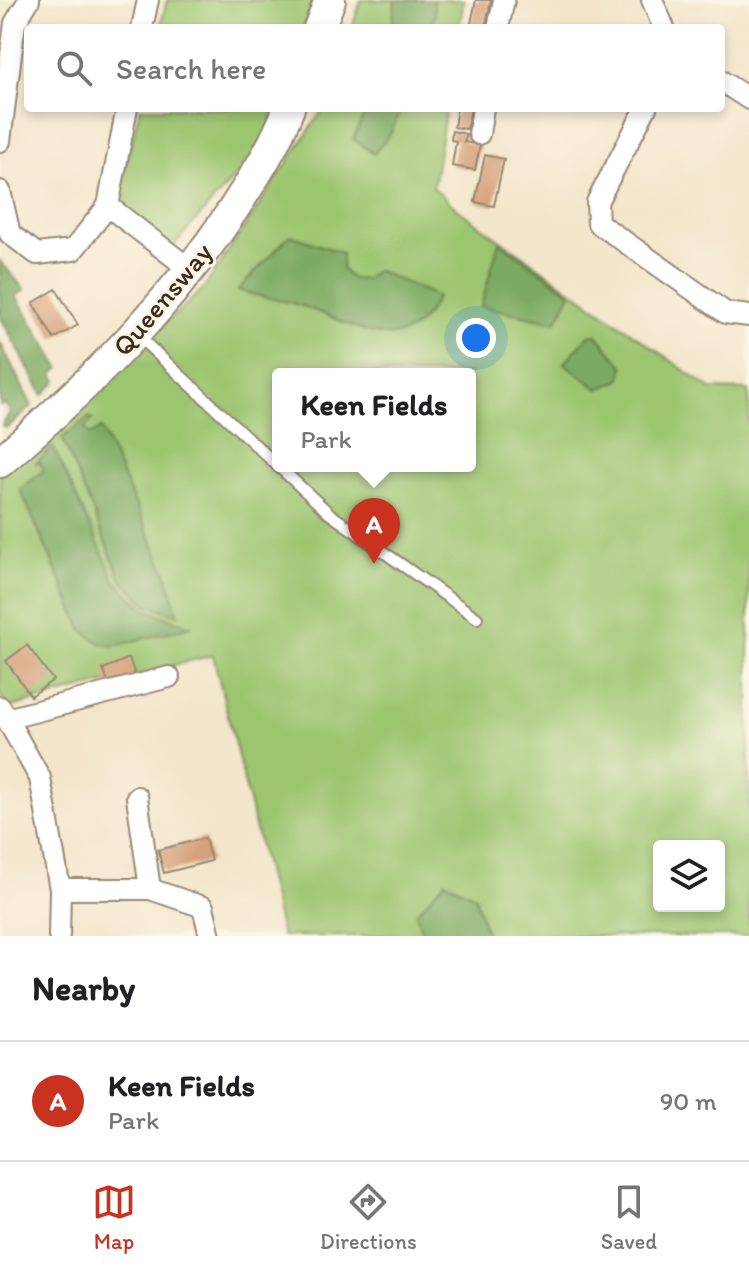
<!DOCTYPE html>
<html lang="en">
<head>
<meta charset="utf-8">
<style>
	:root { --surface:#fff; --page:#f6f6f6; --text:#202124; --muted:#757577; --line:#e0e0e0; --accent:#c8321e }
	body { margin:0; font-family:Itim,sans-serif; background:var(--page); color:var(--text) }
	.controls { position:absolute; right:24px; bottom:24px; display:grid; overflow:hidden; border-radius:8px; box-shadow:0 4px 12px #0003 }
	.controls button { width:72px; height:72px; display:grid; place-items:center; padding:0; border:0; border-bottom:2px solid var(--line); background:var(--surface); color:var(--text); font:40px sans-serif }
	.you { position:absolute; left:476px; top:338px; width:28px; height:28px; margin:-20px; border:6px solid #fff; border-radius:50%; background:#1a73e8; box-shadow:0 0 0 12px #1a73e833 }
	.badge { display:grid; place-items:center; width:52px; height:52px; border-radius:50%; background:var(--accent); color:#fff; font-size:26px; font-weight:700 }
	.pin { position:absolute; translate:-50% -66px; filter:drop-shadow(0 2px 4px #0008) }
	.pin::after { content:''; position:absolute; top:42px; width:28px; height:24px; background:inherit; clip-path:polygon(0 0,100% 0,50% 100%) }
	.popup { position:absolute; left:272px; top:368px; width:204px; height:104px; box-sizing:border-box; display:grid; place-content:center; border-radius:8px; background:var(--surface); filter:drop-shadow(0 2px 6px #0005); font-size:26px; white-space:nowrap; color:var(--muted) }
	.popup b { font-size:30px; color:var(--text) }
	.popup::after { content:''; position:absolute; left:50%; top:100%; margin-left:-16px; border:16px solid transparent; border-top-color:var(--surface) }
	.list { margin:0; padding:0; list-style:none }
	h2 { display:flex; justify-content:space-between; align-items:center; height:104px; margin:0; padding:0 32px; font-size:34px }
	h2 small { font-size:26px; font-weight:400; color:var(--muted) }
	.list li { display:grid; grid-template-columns:52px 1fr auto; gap:24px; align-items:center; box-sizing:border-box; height:120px; padding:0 32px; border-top:2px solid var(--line) }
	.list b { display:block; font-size:30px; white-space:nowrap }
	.list p { margin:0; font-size:26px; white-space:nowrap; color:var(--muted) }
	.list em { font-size:26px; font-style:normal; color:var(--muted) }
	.icon { flex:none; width:44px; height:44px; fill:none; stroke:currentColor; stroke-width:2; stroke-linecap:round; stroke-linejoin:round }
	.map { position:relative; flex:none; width:749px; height:936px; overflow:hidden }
	.search { position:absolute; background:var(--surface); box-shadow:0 4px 12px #0003; left:24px; right:24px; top:24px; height:88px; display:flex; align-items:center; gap:20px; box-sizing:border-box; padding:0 28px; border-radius:8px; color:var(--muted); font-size:30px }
	.sheet { height:224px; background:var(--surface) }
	nav { display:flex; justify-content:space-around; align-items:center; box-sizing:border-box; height:112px; border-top:2px solid var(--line); background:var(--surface); font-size:22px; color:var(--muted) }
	nav a { display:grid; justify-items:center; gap:4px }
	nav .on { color:var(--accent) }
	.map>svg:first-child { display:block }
	.green { fill:#9cc570; stroke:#6c7847; stroke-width:2; fill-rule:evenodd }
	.forest { fill:#7daa62; stroke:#5c6a40; stroke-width:2 }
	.building { fill:#d5a07a }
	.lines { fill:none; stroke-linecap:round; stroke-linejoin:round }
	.lane-casing { stroke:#978874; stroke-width:14 }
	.street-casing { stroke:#978874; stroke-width:24 }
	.secondary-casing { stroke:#978874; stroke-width:34 }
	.lane { stroke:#fff; stroke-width:10 }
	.street { stroke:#fff; stroke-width:20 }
	.secondary { stroke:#fff; stroke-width:30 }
	.labels { text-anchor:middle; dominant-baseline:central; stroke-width:6; stroke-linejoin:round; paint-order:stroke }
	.street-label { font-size:28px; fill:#3b2a1e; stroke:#fcf5e5 }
</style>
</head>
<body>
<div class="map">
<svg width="749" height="936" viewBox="0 0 749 936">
	<rect width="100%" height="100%" fill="#fcf5e5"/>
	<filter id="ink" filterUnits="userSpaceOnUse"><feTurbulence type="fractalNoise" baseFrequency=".0125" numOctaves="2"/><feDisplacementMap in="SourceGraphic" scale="16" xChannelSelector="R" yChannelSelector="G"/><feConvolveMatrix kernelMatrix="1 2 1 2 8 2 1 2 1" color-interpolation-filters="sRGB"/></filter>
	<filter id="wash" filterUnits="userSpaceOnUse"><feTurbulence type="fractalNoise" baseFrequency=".006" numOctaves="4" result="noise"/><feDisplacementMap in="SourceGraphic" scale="32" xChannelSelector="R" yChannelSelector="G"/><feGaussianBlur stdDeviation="1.8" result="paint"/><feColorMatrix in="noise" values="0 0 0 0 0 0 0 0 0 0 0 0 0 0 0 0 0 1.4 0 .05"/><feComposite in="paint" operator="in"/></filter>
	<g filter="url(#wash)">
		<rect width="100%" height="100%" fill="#f3e6cb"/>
		<g class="green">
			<polygon points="167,0 313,0 304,28 160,28"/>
			<polygon points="361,0 464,0 459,28 352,28"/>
			<polygon points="140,108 276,108 264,144 168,252 114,213"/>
			<path d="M324,108h122l-13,79 24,22 254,180 38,1v546h-467l-69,-281 -206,53 -7,-14v-221l203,-184zM278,374h192v92h-192zM659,846h60v60h-60z"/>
		</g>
		<g class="forest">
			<polygon points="395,0 433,0 435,15 430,28 392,28"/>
			<polygon points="367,108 401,108 391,133 374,154 353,139"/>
			<path d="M290,235l52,18v16l10,10h14l10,-9 61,26c-31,70 -79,29 -132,11 -21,-8 -45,-9 -67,-17z"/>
			<polygon points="499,242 571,293 556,322 481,306"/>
			<polygon points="0,261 25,290 16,296 60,368 53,374 57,381 43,395 0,316"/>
			<polygon points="596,334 624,367 620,380 598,389 564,363 589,335"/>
			<polygon points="0,342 32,406 7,428 2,426 10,412 5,404 0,406"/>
			<polygon points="89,417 93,419 85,428 90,435 101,428 166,572 178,615 148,605 121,579 62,438"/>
			<polygon points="53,447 116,582 146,610 191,626 115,646 102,644 83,631 20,489 44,470 39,462 35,464"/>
			<polygon points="445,881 475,896 487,936 423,936 416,913"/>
		</g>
		<g id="blocks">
			<g class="building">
				<polygon points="476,0 491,0 485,28 470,28"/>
				<polygon points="457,108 471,108 467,129 454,127"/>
				<polygon points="452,131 466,134 464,142 480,145 475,170 452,166 456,141 451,140"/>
				<polygon points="485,155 504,159 494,206 475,202"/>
				<polygon points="56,289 78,325 54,339 33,303"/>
				<polygon points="27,645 53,680 31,696 6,661"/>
				<polygon points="129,658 136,678 110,688 103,669"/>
				<polygon points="205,838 211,861 164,873 158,850"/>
			</g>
		</g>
	</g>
	<g filter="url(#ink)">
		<use href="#blocks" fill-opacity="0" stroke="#978874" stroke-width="2"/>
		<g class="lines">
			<g class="lane-casing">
				<g id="lane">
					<polyline points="139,337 278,466"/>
					<polyline points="278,466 330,514 477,618"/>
				</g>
			</g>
			<g class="street-casing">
				<g id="street">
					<polyline points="652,0 664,28"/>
					<polyline points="142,28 148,0"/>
					<polyline points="498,28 504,0"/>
					<polyline points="721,81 749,99"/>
					<polyline points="127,108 108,206 192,271"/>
					<polyline points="646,108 597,202 598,223 726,313 749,316"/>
					<polyline points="479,134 483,108"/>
					<polyline points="0,141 15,23 29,0"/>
					<polyline points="0,191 10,234 37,254 73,250 108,206"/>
					<polyline points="0,707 40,778 60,889 59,936"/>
					<polyline points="6,719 169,677"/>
					<polyline points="137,797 150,889"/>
					<polyline points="60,889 150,889 203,907 210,936"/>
				</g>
			</g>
			<g class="secondary-casing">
				<g id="secondary">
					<polyline points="319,28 330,0"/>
					<path d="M0,462c91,-79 166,-152 233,-252 22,-34 42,-64 56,-102"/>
				</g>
			</g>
			<use href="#lane" class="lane"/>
			<use href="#street" class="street"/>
			<use href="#secondary" class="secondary"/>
		</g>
	</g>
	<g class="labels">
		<g class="street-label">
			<text transform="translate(162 299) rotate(-50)">Queensway</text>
		</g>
	</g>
</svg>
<div class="controls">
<button><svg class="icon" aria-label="layers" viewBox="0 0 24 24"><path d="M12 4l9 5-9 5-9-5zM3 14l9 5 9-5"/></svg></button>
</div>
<div class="you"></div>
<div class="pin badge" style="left:374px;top:564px">A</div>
<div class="popup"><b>Keen Fields</b>Park</div>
<div class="search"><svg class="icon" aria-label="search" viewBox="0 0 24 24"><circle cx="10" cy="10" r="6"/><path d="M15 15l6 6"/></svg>Search here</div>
</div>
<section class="sheet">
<h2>Nearby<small></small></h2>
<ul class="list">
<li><span class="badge">A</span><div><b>Keen Fields</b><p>Park</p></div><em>90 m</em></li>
</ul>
</section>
<nav>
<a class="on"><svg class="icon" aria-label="map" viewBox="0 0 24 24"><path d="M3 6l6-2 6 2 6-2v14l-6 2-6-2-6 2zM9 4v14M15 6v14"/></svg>Map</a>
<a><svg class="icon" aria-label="directions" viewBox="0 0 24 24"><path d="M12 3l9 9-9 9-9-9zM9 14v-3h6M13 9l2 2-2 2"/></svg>Directions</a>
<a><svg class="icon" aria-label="saved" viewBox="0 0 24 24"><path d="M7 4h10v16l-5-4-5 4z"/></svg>Saved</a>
</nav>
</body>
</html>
